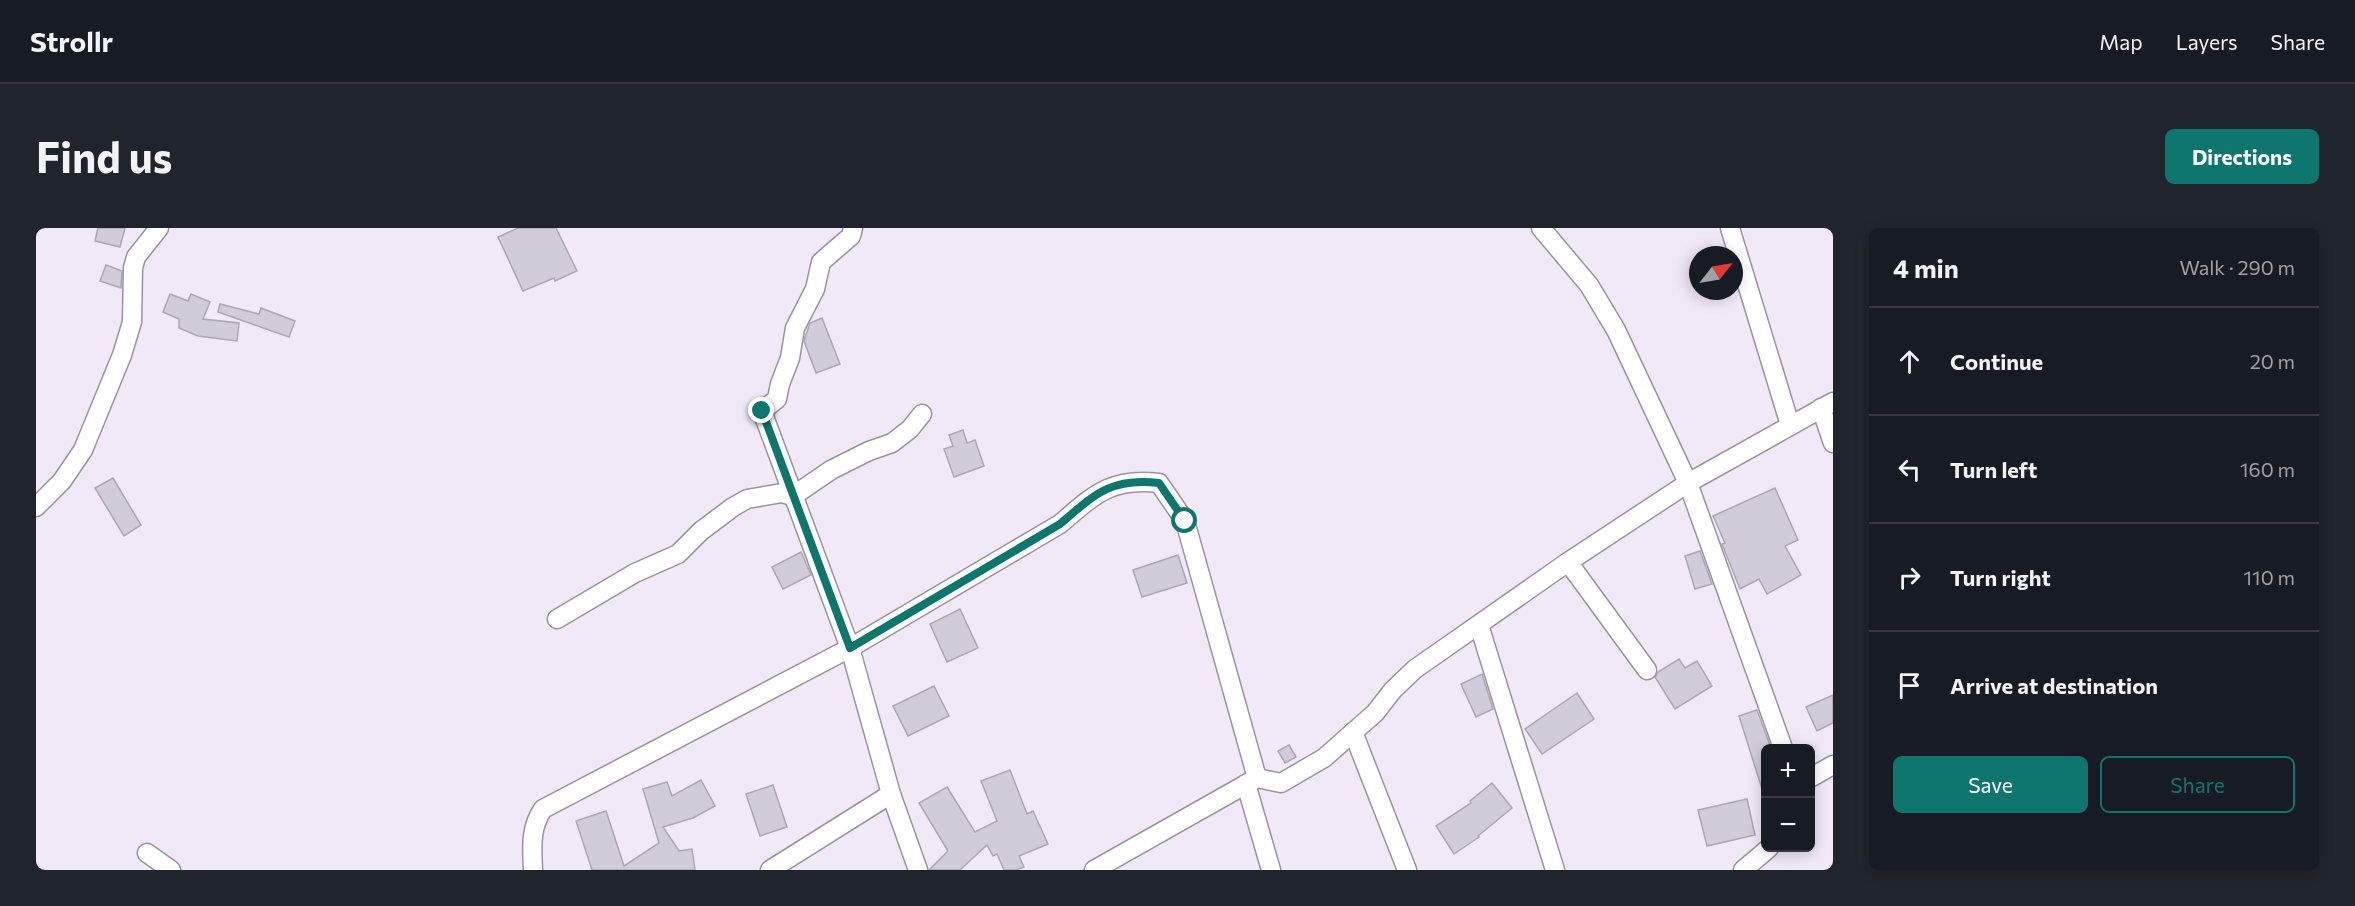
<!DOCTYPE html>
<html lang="en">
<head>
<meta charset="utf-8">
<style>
	:root { --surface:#171b24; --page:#20242c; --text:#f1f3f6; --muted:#9ea1a6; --line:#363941; --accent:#0f766e }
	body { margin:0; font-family:Commissioner,sans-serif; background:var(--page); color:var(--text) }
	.controls { position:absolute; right:18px; bottom:18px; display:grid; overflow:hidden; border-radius:9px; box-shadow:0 3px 15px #0003 }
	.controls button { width:54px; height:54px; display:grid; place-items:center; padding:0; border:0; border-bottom:2px solid var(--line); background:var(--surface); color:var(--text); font:30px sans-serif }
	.compass { position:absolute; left:1653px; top:18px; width:54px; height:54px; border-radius:50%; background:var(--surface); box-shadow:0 3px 15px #0003; rotate:59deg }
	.stop { position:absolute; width:18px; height:18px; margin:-14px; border:4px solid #0f766e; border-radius:50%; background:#fff }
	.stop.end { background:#0f766e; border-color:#fff; box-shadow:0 2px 6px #0008 }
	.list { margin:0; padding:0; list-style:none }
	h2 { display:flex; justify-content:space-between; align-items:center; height:78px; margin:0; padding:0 24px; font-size:26px }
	h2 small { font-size:20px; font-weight:400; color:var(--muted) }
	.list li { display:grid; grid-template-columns:39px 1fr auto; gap:18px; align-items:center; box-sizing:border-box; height:108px; padding:0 24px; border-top:2px solid var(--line) }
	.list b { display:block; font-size:22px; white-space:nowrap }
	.list em { font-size:20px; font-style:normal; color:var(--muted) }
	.actions { display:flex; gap:12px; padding:18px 24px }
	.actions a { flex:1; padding:14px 0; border:2px solid var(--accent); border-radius:9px; text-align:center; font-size:21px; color:var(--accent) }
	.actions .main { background:var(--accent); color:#fff }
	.icon { flex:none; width:33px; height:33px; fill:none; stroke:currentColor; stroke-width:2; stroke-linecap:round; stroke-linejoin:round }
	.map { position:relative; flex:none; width:1797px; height:642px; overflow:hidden; border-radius:9px }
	header { display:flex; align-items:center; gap:36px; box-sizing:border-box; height:84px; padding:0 30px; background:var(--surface); border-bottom:2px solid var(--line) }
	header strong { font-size:28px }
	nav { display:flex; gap:33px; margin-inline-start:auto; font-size:21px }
	.intro { display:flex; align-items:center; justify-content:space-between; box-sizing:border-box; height:144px; padding:0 36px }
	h1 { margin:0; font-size:42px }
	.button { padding:15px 27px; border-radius:9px; background:var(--accent); color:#fff; font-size:21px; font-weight:700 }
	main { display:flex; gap:36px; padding:0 36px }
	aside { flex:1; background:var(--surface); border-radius:9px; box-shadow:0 3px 15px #0003 }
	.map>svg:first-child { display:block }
	.building { fill:#d2cbda; stroke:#ada6b5; stroke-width:1.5 }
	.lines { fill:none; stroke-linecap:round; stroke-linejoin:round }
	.minor-casing { stroke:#9a93a1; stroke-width:21 }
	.minor { stroke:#fff; stroke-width:18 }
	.route { stroke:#0f766e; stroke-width:8 }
</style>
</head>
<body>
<header>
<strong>Strollr</strong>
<nav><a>Map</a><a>Layers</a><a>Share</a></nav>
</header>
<div class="intro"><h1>Find us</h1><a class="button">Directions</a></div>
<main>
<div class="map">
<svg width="1797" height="642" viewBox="0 0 1797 642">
	<rect width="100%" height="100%" fill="#f1e9f8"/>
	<g class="building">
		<polygon points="62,0 89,0 84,19 59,13"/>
		<polygon points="482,0 520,0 541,43 519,53 518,50 487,63 462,9"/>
		<polygon points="70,37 86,43 85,60 64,53"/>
		<polygon points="134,66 152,73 155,66 174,74 167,91 203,95 201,113 162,108 143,100 143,91 127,84"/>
		<polygon points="184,76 223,86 225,80 259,93 253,109 182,84"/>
		<polygon points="786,90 804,136 780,145 768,113 774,95"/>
		<polygon points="927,202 931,215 939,212 948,238 918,249 908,221 917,218 913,207"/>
		<polygon points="77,250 105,297 88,308 59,260"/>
		<polygon points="1739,260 1762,312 1749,318 1765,347 1731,366 1723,351 1704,361 1686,316 1689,315 1677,288"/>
		<polygon points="1664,323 1676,356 1659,361 1649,328"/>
		<polygon points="765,324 775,347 747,361 736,339"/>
		<polygon points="1142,327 1151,355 1106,369 1097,342"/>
		<polygon points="924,381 942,420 911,434 894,396"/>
		<polygon points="1643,431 1649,440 1661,433 1676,458 1639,481 1619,449 1622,444"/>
		<polygon points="1446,446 1457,481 1440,489 1425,456"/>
		<polygon points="898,458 913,488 872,508 857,478"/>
		<polygon points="1541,465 1558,491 1506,526 1489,501"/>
		<polygon points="1797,467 1797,495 1781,503 1770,479"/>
		<polygon points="1721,482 1735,520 1730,520 1730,563 1727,564 1703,488"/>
		<polygon points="1253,517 1260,529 1249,535 1242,523"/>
		<polygon points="974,542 991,586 997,583 1012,616 983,628 988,639 980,642 968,642 961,626 957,628 951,617 924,642 893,642 912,623 883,575 911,559 939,604 961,593 945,553"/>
		<polygon points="665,552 679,578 657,590 627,599 643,623 656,621 659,642 556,642 540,593 570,583 588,638 623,615 607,561 631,554 636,568"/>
		<polygon points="1456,555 1476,580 1442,608 1443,609 1418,626 1400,598 1435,575 1434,573"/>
		<polygon points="737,557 751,599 724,608 710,566"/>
		<polygon points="1711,571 1719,607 1671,618 1662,582"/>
	</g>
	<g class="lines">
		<g class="minor-casing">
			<g id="minor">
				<polyline points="1505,0 1553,57 1580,102 1652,255 1747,520"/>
				<polyline points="1694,0 1754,197"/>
				<polyline points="1785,180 1797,215"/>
				<polyline points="0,279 26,253 47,222 86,127 96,94 97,40 100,29 123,0"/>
				<polyline points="1532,334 1611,442"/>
				<polyline points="521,391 599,345 642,326 665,303 697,279 711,271 746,265 757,268 795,242 833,223 856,215 874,201 886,186"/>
				<polyline points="1443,397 1519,642"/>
				<polyline points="1317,504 1371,642"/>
				<polyline points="1774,550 1797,537"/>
				<polyline points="1210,556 1235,642"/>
				<path d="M855,566l-41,-146 210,-124c34,-29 51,-47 99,-41l26,38 72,257"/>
				<polyline points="111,625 135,642"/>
				<path d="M497,642c-1,-23 -3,-42 10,-61l307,-161 -88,-237 15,-12 3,-15 10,-26 5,-30 20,-39 6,-27 30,-26 2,-8"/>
				<polyline points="734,642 855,566 882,642"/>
				<polyline points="1058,642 1221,550 1245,555 1288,530 1339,485 1357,462 1379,441 1532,334 1652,255 1797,174"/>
				<polyline points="1707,642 1733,620"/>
			</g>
		</g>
		<use href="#minor" class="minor"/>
	</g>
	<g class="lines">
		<path class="route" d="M726,183l88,237 210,-124c34,-29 51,-47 99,-41l26,38"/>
	</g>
</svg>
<div class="controls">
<button>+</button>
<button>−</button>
</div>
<svg class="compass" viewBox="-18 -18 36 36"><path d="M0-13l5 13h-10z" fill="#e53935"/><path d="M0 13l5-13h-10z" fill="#9ea1a6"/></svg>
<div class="stop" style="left:1149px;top:293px"></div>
<div class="stop end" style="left:726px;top:183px"></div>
</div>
<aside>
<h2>4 min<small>Walk · 290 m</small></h2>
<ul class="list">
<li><svg class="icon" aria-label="ahead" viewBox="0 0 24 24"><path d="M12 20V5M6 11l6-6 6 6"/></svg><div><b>Continue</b></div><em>20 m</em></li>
<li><svg class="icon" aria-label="left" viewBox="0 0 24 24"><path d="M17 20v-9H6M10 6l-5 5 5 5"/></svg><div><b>Turn left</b></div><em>160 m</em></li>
<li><svg class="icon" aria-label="right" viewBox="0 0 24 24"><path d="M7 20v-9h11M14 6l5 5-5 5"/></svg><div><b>Turn right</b></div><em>110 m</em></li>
<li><svg class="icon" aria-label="arrive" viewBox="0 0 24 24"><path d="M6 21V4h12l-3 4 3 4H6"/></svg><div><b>Arrive at destination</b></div></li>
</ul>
<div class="actions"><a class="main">Save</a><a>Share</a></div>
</aside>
</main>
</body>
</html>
